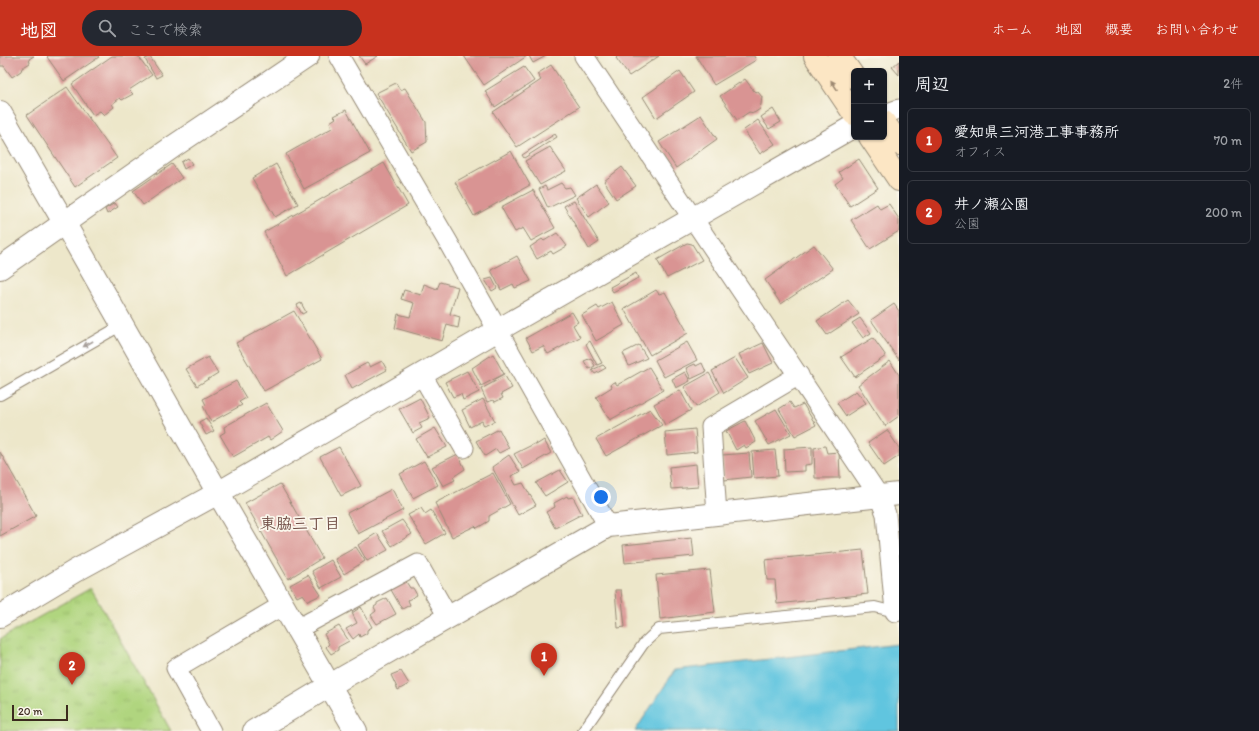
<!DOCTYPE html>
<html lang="ja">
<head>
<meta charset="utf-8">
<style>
	:root { --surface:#171b24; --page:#242831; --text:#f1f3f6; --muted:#9ea1a6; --line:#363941; --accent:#c8321e }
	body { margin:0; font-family:Itim,"Klee One",sans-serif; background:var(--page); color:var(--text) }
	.controls { position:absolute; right:12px; top:12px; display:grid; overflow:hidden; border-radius:6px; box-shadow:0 1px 3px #0004 }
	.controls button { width:36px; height:36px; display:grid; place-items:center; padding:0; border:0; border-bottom:1px solid var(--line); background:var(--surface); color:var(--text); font:20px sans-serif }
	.scale { position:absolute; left:12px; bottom:10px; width:56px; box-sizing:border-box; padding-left:4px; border:2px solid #3b2a1e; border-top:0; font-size:11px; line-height:14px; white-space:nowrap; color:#3b2a1e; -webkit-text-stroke:3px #fbf7ec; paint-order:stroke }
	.you { position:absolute; left:601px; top:441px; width:14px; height:14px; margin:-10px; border:3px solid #fff; border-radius:50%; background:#1a73e8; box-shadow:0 0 0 6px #1a73e833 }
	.badge { display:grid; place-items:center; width:26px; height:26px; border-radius:50%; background:var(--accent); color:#fff; font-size:13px; font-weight:700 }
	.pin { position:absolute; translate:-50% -33px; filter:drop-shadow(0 1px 2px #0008) }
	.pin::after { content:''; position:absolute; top:21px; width:14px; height:12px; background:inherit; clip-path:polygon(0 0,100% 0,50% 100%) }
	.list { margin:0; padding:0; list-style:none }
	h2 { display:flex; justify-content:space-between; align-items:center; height:52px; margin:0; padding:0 16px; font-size:17px }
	h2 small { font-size:13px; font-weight:400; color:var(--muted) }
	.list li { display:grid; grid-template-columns:26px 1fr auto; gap:12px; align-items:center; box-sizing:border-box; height:64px; margin:0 8px 8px; padding:0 8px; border:1px solid var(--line); border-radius:6px }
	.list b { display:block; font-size:15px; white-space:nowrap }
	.list p { margin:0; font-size:13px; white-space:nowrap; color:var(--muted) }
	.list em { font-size:13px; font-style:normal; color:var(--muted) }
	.icon { flex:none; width:22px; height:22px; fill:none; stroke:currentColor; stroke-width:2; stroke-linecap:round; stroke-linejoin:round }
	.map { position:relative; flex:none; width:899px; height:675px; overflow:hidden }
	header { display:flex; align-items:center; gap:24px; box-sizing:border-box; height:56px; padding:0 20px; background:var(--accent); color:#fff }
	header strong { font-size:19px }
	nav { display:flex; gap:22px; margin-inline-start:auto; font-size:14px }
	.search { width:280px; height:36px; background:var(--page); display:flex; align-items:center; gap:10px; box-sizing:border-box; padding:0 14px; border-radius:22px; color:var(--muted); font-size:15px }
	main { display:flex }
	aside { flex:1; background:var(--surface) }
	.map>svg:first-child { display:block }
	.grass { fill:url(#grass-tufts); stroke:#76804e }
	.water { fill:#61c5df; stroke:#4e787e }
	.building { fill:#d99493 }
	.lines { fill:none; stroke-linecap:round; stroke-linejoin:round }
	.service-casing { stroke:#948874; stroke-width:12 }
	.minor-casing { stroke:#948874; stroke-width:21 }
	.tertiary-casing { stroke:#948874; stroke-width:24 }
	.secondary-casing { stroke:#948874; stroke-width:24 }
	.service { stroke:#fff; stroke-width:10 }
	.minor { stroke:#fff; stroke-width:19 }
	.tertiary { stroke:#fff; stroke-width:22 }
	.secondary { stroke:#fce6c4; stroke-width:22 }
	.oneway { fill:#9c8871 }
	.oneway2 { fill:#a79f9a }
	.labels { text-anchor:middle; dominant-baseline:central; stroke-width:3.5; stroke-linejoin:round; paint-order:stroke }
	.neighbourhood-label { font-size:16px; font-weight:bold; fill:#724f47; stroke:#fbf7ec }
</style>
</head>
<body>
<header>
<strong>地図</strong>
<div class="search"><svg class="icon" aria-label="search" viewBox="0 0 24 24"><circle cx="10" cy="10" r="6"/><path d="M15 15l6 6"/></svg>ここで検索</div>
<nav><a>ホーム</a><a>地図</a><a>概要</a><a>お問い合わせ</a></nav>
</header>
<main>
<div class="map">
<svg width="899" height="675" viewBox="0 0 899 675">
	<defs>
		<pattern id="grass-tufts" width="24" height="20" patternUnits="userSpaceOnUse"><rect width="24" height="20" fill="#b0d57f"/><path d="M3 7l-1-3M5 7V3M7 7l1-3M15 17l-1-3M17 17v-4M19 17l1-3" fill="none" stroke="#98b76d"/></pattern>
	</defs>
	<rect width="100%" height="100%" fill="#fbf7ec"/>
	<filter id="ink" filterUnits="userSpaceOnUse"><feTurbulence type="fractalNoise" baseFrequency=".025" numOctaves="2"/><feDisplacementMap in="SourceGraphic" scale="8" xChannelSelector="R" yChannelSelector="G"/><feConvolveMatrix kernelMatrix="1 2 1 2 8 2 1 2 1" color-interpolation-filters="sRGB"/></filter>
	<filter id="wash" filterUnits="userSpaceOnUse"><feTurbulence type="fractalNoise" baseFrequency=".012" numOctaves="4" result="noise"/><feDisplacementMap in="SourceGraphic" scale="16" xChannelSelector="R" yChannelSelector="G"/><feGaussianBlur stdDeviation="0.9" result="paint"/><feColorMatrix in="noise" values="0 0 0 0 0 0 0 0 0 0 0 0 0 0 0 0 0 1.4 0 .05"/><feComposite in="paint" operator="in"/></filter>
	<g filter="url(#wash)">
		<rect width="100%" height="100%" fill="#ede7ca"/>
		<polygon class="grass" points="91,532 171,675 0,675 0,583"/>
		<polygon class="water" points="899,588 899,675 635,675 675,614"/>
		<g id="blocks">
			<g class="building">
				<polygon points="0,0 34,0 29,3 30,7 22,12 21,15 12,21 4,10 0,10"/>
				<polygon points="48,0 98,0 99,1 64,25 47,1"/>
				<polygon points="112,0 138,0 152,19 129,34 133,38 122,44 120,42 112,48 114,51 104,59 100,55 93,59 72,28"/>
				<polygon points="359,0 378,0 365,8"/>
				<polygon points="464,0 527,0 484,29"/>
				<polygon points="529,0 546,0 533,7"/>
				<polygon points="618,0 659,0 629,20 616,2"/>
				<polygon points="696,0 754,0 756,4 714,29"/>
				<polygon points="150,1 162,19 156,22 145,3"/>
				<polygon points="899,5 899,19 892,11"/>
				<polygon points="551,9 579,51 517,91 493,56 541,24 537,18"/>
				<polygon points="524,11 534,25 495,51 485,35"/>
				<polygon points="680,15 694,36 656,62 643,41"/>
				<polygon points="745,23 754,35 758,36 762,41 761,48 760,53 754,57 749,56 737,64 720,40"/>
				<polygon points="396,27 400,34 405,32 426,66 427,86 411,95 376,37"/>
				<polygon points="67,31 117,102 75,131 27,59"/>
				<polygon points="773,53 781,66 769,73 761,61"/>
				<polygon points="346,54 370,97 304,133 286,98 332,72 330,66 336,62 334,60"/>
				<polygon points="701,59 717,83 676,112 659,86"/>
				<polygon points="758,64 775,88 760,98 744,74"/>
				<polygon points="555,78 557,81 524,102 522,99"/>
				<polygon points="550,91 566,115 540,129 525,105"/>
				<polygon points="511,95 530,129 474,160 455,126"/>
				<polygon points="188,102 192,108 184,113 181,106"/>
				<polygon points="859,103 878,132 850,150 835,128 843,122 839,116"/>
				<polygon points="384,107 408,149 287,220 264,176"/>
				<polygon points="172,108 182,122 143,149 133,135"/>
				<polygon points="276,108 298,148 275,161 252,122"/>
				<polygon points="622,111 636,130 616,143 604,125"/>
				<polygon points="561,127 565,132 570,131 575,139 548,152 539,133 545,130 547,134"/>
				<polygon points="596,128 609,146 589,161 576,142"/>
				<polygon points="533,134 555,172 531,185 523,172 515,176 501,151"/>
				<polygon points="574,145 599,186 589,193 564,150"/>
				<polygon points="115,147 118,151 107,158 105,153"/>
				<polygon points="877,148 880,153 889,148 899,163 899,175 870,193 851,164"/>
				<polygon points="557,177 567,190 553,198 551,195 537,203 530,191 542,183 544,185"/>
				<polygon points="687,187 692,188 702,204 667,222 657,204"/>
				<polygon points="814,189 833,213 781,248 765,224"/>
				<polygon points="517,200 531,225 515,232 513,228 501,234 491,214"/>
				<polygon points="636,217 638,222 613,236 610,231"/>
				<polygon points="492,222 497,232 492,235 485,224"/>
				<polygon points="440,226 458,231 450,258 460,261 458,272 447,269 442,285 395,272 398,258 410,261 414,247 401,243 404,234 421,239 424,228 437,233"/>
				<polygon points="656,234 659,238 665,236 688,277 650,299 624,253"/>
				<polygon points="848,244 859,258 827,279 817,265"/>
				<polygon points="612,246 624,269 596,285 582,259 597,250 599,253"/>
				<polygon points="301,247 306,256 302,258 297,249"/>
				<polygon points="894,248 899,255 899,304 871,264"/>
				<polygon points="294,255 322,303 264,335 236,287"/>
				<polygon points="572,256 578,266 573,269 580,281 548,298 543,290 533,295 526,282"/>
				<polygon points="860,262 871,277 863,282 852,267"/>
				<polygon points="873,282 886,300 855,321 841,301"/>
				<polygon points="590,285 602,307 597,309 586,288"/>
				<polygon points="687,286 697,304 664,321 655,304"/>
				<polygon points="763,287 773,307 749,318 739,298"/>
				<polygon points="639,289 647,302 629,310 623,297"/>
				<polygon points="493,298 504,318 481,330 472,312"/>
				<polygon points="208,301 218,317 197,330 186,313"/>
				<polygon points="591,302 595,310 589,313 584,305"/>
				<polygon points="735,302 748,322 724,337 712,315"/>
				<polygon points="382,305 387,314 352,333 345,319 367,307 370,311"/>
				<polygon points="890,305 899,319 899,360 885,370 858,329"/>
				<polygon points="702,307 706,316 691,323 686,312 695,308 696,310"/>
				<polygon points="603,309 606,312 595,318 592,314"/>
				<polygon points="649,311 663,334 610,364 596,341 612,331 611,328 615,326 617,329"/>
				<polygon points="467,315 479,336 463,344 461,338 453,341 445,326"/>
				<polygon points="685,316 690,325 676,332 672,323"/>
				<polygon points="709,317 720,336 696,351 684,331"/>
				<polygon points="505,320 512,332 501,338 503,342 495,346 494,344 487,346 481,333"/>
				<polygon points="236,325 246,342 239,346 242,349 211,366 203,350 206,349 203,343"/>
				<polygon points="680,334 691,354 665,369 654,348"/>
				<polygon points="856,335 866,347 846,360 837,347"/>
				<polygon points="420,342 430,362 419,367 422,372 413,377 399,353"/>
				<polygon points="483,343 495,365 484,370 482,365 470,371 462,354"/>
				<polygon points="790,346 794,352 803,348 816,369 795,380 779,353"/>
				<polygon points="266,347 283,375 270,384 268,381 233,401 220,379 225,376 224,371"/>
				<polygon points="650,353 662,369 606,400 596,383"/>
				<polygon points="776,353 791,378 769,389 755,365"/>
				<polygon points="206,362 214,375 206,379 199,366"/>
				<polygon points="745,365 756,386 746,392 744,389 736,394 726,375"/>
				<polygon points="435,372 447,391 427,401 416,383"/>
				<polygon points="499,373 509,392 499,397 496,393 485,400 476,385"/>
				<polygon points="695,373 697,396 667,399 665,376"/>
				<polygon points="887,374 899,392 899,400 884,410 868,387"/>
				<polygon points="544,384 551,397 523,413 514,398 536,387 536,389"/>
				<polygon points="825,390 827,397 839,396 840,422 815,422 814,392"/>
				<polygon points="339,391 361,430 341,440 320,401"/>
				<polygon points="812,391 812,408 805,409 805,415 785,416 784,393"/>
				<polygon points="775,394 778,420 754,422 752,396"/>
				<polygon points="0,396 36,460 0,480"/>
				<polygon points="749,397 751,421 724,424 722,399"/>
				<polygon points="458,398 465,413 453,421 455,424 443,430 432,411"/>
				<polygon points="509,399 520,416 511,420 516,429 523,427 536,449 518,459 492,411"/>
				<polygon points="424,405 438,429 413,442 400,418"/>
				<polygon points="696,408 698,431 671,433 669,411"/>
				<polygon points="560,414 568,426 545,440 536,427"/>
				<polygon points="493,417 510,448 489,460 489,465 477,472 475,470 452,481 435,447"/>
				<polygon points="280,428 322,502 288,523 245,447"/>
				<polygon points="392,433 403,454 358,478 347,457"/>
				<polygon points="567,440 568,442 573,441 582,458 555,472 546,456 555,451 554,447"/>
				<polygon points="421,452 425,458 431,454 445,477 426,488 408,459"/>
				<polygon points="402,464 412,478 392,490 382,475"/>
				<polygon points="377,477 388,494 367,505 358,489"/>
				<polygon points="692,482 694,500 625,507 623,489"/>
				<polygon points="356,491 365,505 344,518 335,503"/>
				<polygon points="863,494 868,538 777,548 775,524 767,524 765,504"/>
				<polygon points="331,504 341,521 321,532 312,515"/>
				<polygon points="710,514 715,556 660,563 656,519"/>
				<polygon points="308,519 321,539 308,545 303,538 297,541 290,529"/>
				<polygon points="405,524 410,532 413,532 417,539 408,544 410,549 402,553 390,532"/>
				<polygon points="615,534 621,534 625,571 618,572"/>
				<polygon points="387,542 396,558 377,568 371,559 376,555 374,551 377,549 377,547"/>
				<polygon points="361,551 372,571 367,574 367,577 360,581 359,578 353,583 346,573 357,567 352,557"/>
				<polygon points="339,570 349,585 338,591 338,594 331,598 326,591 329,588 324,578"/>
				<polygon points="401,615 409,628 398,634 391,619"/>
			</g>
		</g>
	</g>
	<g filter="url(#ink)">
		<use href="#blocks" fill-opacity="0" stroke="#948874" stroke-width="1"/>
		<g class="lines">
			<g class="service-casing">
				<g id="service">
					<polyline points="0,339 122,269"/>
					<polyline points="583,675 644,587 659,573 875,551 895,556"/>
				</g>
			</g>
			<g class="minor-casing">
				<g id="minor">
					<polyline points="339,0 448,186 608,470"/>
					<polyline points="584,0 879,440 886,458 895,556 899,555"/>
					<polyline points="884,58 899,53"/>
					<polyline points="422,319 464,392"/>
					<polyline points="717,458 711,371 799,319"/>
					<polyline points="297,573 418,508 448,561"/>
					<polyline points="211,675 176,612 283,549"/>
				</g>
			</g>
			<g class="tertiary-casing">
				<g id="tertiary">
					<polyline points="0,56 65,168 218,437 356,675"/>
					<polyline points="0,212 174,90 308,0"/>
					<polyline points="0,560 75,515 218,437 498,274 854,70"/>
					<polyline points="254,675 344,621 608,470 899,438"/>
				</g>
			</g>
			<g class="secondary-casing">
				<g id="secondary">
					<polyline points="815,0 854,58"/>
					<polyline points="839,0 854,21"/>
					<polyline points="884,66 899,88"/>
					<polyline points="870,81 899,124"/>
				</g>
			</g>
			<use href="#service" class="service"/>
			<use href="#minor" class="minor"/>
			<use href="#tertiary" class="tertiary"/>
			<use href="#secondary" class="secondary"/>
		</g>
		<defs><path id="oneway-solid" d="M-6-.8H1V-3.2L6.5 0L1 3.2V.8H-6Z"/></defs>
		<use class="oneway" href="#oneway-solid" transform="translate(834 29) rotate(-124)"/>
		<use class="oneway2" href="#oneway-solid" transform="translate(88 288) rotate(150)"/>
	</g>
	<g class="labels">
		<g class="neighbourhood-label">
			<text x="300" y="467">東脇三丁目</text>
		</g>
	</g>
</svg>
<div class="controls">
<button>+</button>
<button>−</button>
</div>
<div class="scale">20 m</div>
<div class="you"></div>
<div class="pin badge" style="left:544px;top:620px">1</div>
<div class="pin badge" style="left:72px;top:629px">2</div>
</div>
<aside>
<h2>周辺<small>2件</small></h2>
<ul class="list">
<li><span class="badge">1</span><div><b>愛知県三河港工事事務所</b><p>オフィス</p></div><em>70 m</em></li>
<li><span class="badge">2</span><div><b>井ノ瀬公園</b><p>公園</p></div><em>200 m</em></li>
</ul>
</aside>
</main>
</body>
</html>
